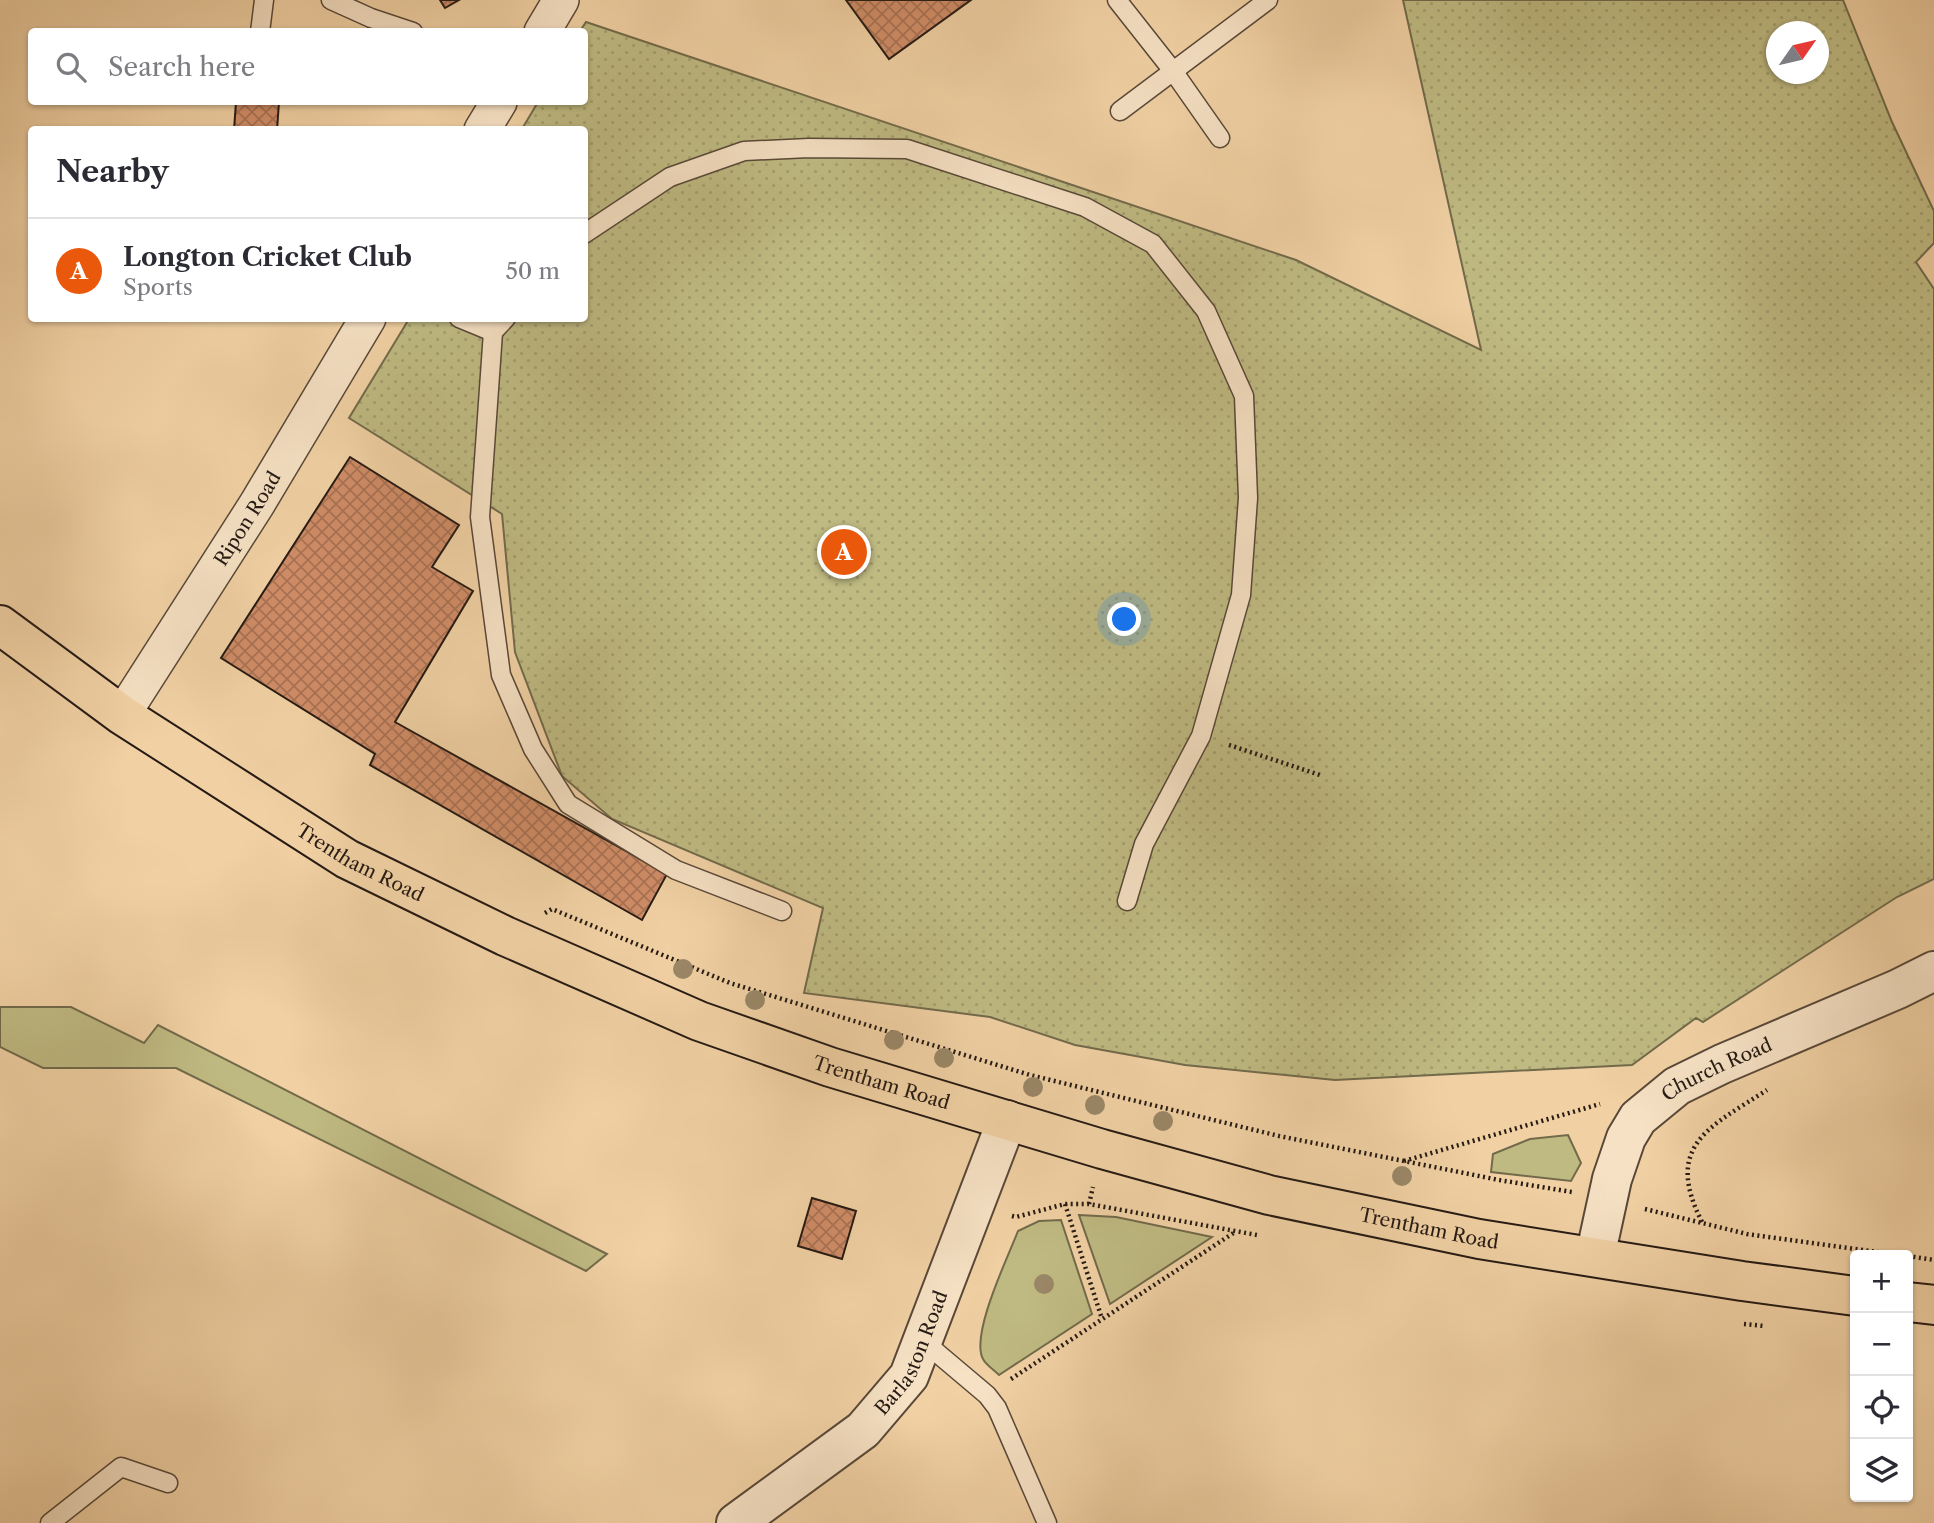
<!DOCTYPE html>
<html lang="en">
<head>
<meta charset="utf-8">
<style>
	:root { --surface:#fff; --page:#f2f2f3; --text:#2b2b33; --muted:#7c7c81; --line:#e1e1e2; --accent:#ea580c }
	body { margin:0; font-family:"Libre Caslon Text",serif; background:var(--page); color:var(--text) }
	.controls { position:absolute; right:21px; bottom:21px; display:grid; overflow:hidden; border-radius:7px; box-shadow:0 2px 5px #0004 }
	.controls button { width:63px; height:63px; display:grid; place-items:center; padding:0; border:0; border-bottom:2px solid var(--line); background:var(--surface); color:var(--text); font:35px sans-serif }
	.compass { position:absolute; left:1766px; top:21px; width:63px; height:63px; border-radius:50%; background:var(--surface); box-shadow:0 2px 5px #0004; rotate:56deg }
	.you { position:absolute; left:1125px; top:620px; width:24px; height:24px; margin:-18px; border:5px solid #fff; border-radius:50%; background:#1a73e8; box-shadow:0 0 0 10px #1a73e833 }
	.badge { display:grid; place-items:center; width:46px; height:46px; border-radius:50%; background:var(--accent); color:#fff; font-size:23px; font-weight:700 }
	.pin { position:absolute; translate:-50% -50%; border:4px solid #fff; box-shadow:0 2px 7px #0006 }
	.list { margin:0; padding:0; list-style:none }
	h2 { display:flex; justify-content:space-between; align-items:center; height:91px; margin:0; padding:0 28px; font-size:30px }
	h2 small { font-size:23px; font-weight:400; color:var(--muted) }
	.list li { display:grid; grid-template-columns:46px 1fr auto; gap:21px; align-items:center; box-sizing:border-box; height:105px; padding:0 28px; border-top:2px solid var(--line) }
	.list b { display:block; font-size:26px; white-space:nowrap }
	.list p { margin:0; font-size:23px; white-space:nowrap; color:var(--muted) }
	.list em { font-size:23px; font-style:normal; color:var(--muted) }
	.icon { flex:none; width:38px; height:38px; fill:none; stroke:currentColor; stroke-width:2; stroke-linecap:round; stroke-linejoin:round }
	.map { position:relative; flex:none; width:1934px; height:1523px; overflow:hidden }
	.search { position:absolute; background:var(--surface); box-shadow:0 2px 5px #0004; left:28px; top:28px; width:560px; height:77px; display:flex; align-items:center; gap:18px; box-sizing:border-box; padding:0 24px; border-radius:7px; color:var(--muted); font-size:26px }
	.panel { position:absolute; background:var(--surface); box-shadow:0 2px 5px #0004; left:28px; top:126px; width:560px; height:196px; border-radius:7px }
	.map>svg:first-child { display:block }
	.green { fill:#bfba82; stroke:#726a4b; stroke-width:2 }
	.park { fill:url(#park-dots); stroke:#726a4b; stroke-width:2; fill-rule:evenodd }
	.building { fill:url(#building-cross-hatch); stroke:#251a14; stroke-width:2 }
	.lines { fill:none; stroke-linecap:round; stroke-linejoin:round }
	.service-casing { stroke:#584838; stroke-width:21 }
	.minor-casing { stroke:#584838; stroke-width:38 }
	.tertiary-casing { stroke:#584838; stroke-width:42 }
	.primary-casing { stroke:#251a14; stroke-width:42 }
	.path { stroke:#251a14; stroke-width:4.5; stroke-dasharray:2 3.5; stroke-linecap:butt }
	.service { stroke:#f6e1c4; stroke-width:18 }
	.minor { stroke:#f6e1c4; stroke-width:35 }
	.tertiary { stroke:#f6e1c4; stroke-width:38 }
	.primary { stroke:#f1d1a4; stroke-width:38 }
	.tree { fill:#9a8767 }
	.labels { text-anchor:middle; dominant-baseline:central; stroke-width:7; stroke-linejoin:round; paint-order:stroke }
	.street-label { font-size:19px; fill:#251a14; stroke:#f6e1c4 }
</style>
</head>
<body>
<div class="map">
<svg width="1934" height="1523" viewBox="0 0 1934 1523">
	<defs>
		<pattern id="park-dots" width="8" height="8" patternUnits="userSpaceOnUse" patternTransform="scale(1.75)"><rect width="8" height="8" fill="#bfba82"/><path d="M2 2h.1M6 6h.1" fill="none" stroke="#a49f6f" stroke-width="1.8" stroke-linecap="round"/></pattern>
		<pattern id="building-cross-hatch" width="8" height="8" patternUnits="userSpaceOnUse" patternTransform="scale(1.75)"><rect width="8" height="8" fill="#d08d67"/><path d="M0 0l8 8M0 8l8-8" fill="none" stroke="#a97254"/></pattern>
	</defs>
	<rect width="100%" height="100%" fill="#f1d1a4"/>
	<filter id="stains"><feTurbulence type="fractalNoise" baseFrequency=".00286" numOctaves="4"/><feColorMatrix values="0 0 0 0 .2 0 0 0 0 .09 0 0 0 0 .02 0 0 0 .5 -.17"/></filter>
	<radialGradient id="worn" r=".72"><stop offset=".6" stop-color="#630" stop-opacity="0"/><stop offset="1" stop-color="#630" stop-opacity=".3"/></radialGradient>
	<g class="green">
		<polygon points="0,1007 71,1007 144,1043 158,1025 607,1254 586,1271 176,1068 43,1068 0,1047"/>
		<polygon points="1568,1135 1581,1163 1571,1181 1491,1172 1493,1154 1530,1139"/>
		<polygon points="1079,1215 1116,1217 1212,1237 1110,1304"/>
		<path d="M1061,1220l31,94 -93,61c-5,-5 -13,-10 -16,-16 -13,-24 25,-102 35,-128l21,-10z"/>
	</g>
	<path class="park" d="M1403,0h440l49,122 42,89v32l-18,19 18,27v590l-37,18 -194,125 -7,-4 -64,47 -297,15 -150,-15 -110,-20 -85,-28 -186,-24 19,-85 -211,-89 -50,-43 -47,-124 -13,-138 -153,-96 60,-99 175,-1v-188l-62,-1 16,-27h46v-70l-4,-1 6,-9 710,238 185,90zM1776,32h42v42h-42z"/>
	<g class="building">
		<polygon points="440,0 459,0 445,8"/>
		<polygon points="846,0 971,0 889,59"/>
		<polygon points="236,102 279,102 277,130 234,130"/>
		<polygon points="350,457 459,525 432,567 473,591 395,722 667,874 642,920 370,765 375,754 221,658"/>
		<polygon points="812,1198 856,1211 842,1259 798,1246"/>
	</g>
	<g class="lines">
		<g class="service-casing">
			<g id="service">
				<polyline points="331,0 371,18 413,32"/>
				<polyline points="1117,0 1173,71 1220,138"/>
				<polyline points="260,32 264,0"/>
				<polyline points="1120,111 1268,0"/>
				<polyline points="584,234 670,177 744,151 809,148 907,149 1085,207 1153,244 1206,311 1244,396 1248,498 1241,595 1201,736 1144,844 1127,901"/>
				<polyline points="459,318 493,332 506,318"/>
				<polyline points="493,332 480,517 501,675 533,749 568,804 676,870 782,911"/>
				<polyline points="923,1341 987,1395 997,1408 1047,1523"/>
				<polyline points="50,1523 121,1467 168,1483"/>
			</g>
		</g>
		<g class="minor-casing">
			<g id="minor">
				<polyline points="542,32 561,0"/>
				<polyline points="482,130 499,102"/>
				<path id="s1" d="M122,715l135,-211 111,-186"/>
			</g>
		</g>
		<g class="tertiary-casing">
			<g id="tertiary">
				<path id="s2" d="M1595,1257l17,-78 14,-41 12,-20 39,-32 45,-22 176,-75 36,-18"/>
				<path id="s3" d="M736,1523l127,-93 46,-54 98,-256"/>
			</g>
		</g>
		<g class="primary-casing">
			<g id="primary">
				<path id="s4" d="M0,625l122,90 225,144 158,77 194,85 131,46 272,82 167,46 210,44 263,42 113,15"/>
				<polyline points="1908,1302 1934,1305"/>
			</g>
		</g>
		<g class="path">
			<polyline points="1229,745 1323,776"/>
			<polyline points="545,913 552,909 730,983 1030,1075 1279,1136 1499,1180 1572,1192"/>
			<polyline points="1404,1161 1600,1104"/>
			<polyline points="1065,1204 1102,1319"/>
			<polyline points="1089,1204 1093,1187"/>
			<polyline points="1645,1209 1747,1234 1899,1255"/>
			<polyline points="1012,1216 1016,1217 1065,1204 1089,1204 1257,1235"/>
			<path d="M1702,1222c-39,-77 8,-95 65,-132"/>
			<polyline points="1908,1256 1934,1260"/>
			<polyline points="1744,1324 1764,1326"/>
			<polyline points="1011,1379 1235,1232"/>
		</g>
		<use href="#service" class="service"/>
		<use href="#minor" class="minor"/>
		<use href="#tertiary" class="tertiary"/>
		<use href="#primary" class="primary"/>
	</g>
	<g class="tree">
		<circle cx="683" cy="969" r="10"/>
		<circle cx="755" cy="1000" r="10"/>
		<circle cx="894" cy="1040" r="10"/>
		<circle cx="944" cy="1058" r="10"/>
		<circle cx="1033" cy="1087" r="10"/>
		<circle cx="1095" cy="1105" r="10"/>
		<circle cx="1163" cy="1121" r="10"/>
		<circle cx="1402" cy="1176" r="10"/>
		<circle cx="1044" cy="1284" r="10"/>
	</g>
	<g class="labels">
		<g class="street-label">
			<text stroke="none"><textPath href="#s1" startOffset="233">Ripon Road</textPath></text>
			<text stroke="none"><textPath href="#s4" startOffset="432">Trentham Road</textPath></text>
			<text stroke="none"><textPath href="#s2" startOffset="240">Church Road</textPath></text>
			<text stroke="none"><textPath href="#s4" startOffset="999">Trentham Road</textPath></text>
			<text stroke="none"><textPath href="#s4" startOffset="1566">Trentham Road</textPath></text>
			<text stroke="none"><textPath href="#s3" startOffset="250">Barlaston Road</textPath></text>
		</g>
	</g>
	<rect width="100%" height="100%" filter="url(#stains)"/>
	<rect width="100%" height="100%" fill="url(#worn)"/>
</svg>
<div class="controls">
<button>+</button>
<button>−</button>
<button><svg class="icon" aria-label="locate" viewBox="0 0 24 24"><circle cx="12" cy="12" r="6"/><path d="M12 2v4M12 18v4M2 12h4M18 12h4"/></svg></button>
<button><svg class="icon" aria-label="layers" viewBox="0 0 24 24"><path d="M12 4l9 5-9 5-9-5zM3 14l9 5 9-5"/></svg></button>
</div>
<svg class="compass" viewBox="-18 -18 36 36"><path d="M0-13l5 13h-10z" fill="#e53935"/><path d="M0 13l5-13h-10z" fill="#7c7c81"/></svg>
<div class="you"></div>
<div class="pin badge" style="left:844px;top:552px">A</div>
<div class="search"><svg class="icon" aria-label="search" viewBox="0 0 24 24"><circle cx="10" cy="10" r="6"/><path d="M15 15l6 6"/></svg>Search here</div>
<section class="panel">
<h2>Nearby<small></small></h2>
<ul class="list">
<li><span class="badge">A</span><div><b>Longton Cricket Club</b><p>Sports</p></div><em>50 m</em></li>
</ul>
</section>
</div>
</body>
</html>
